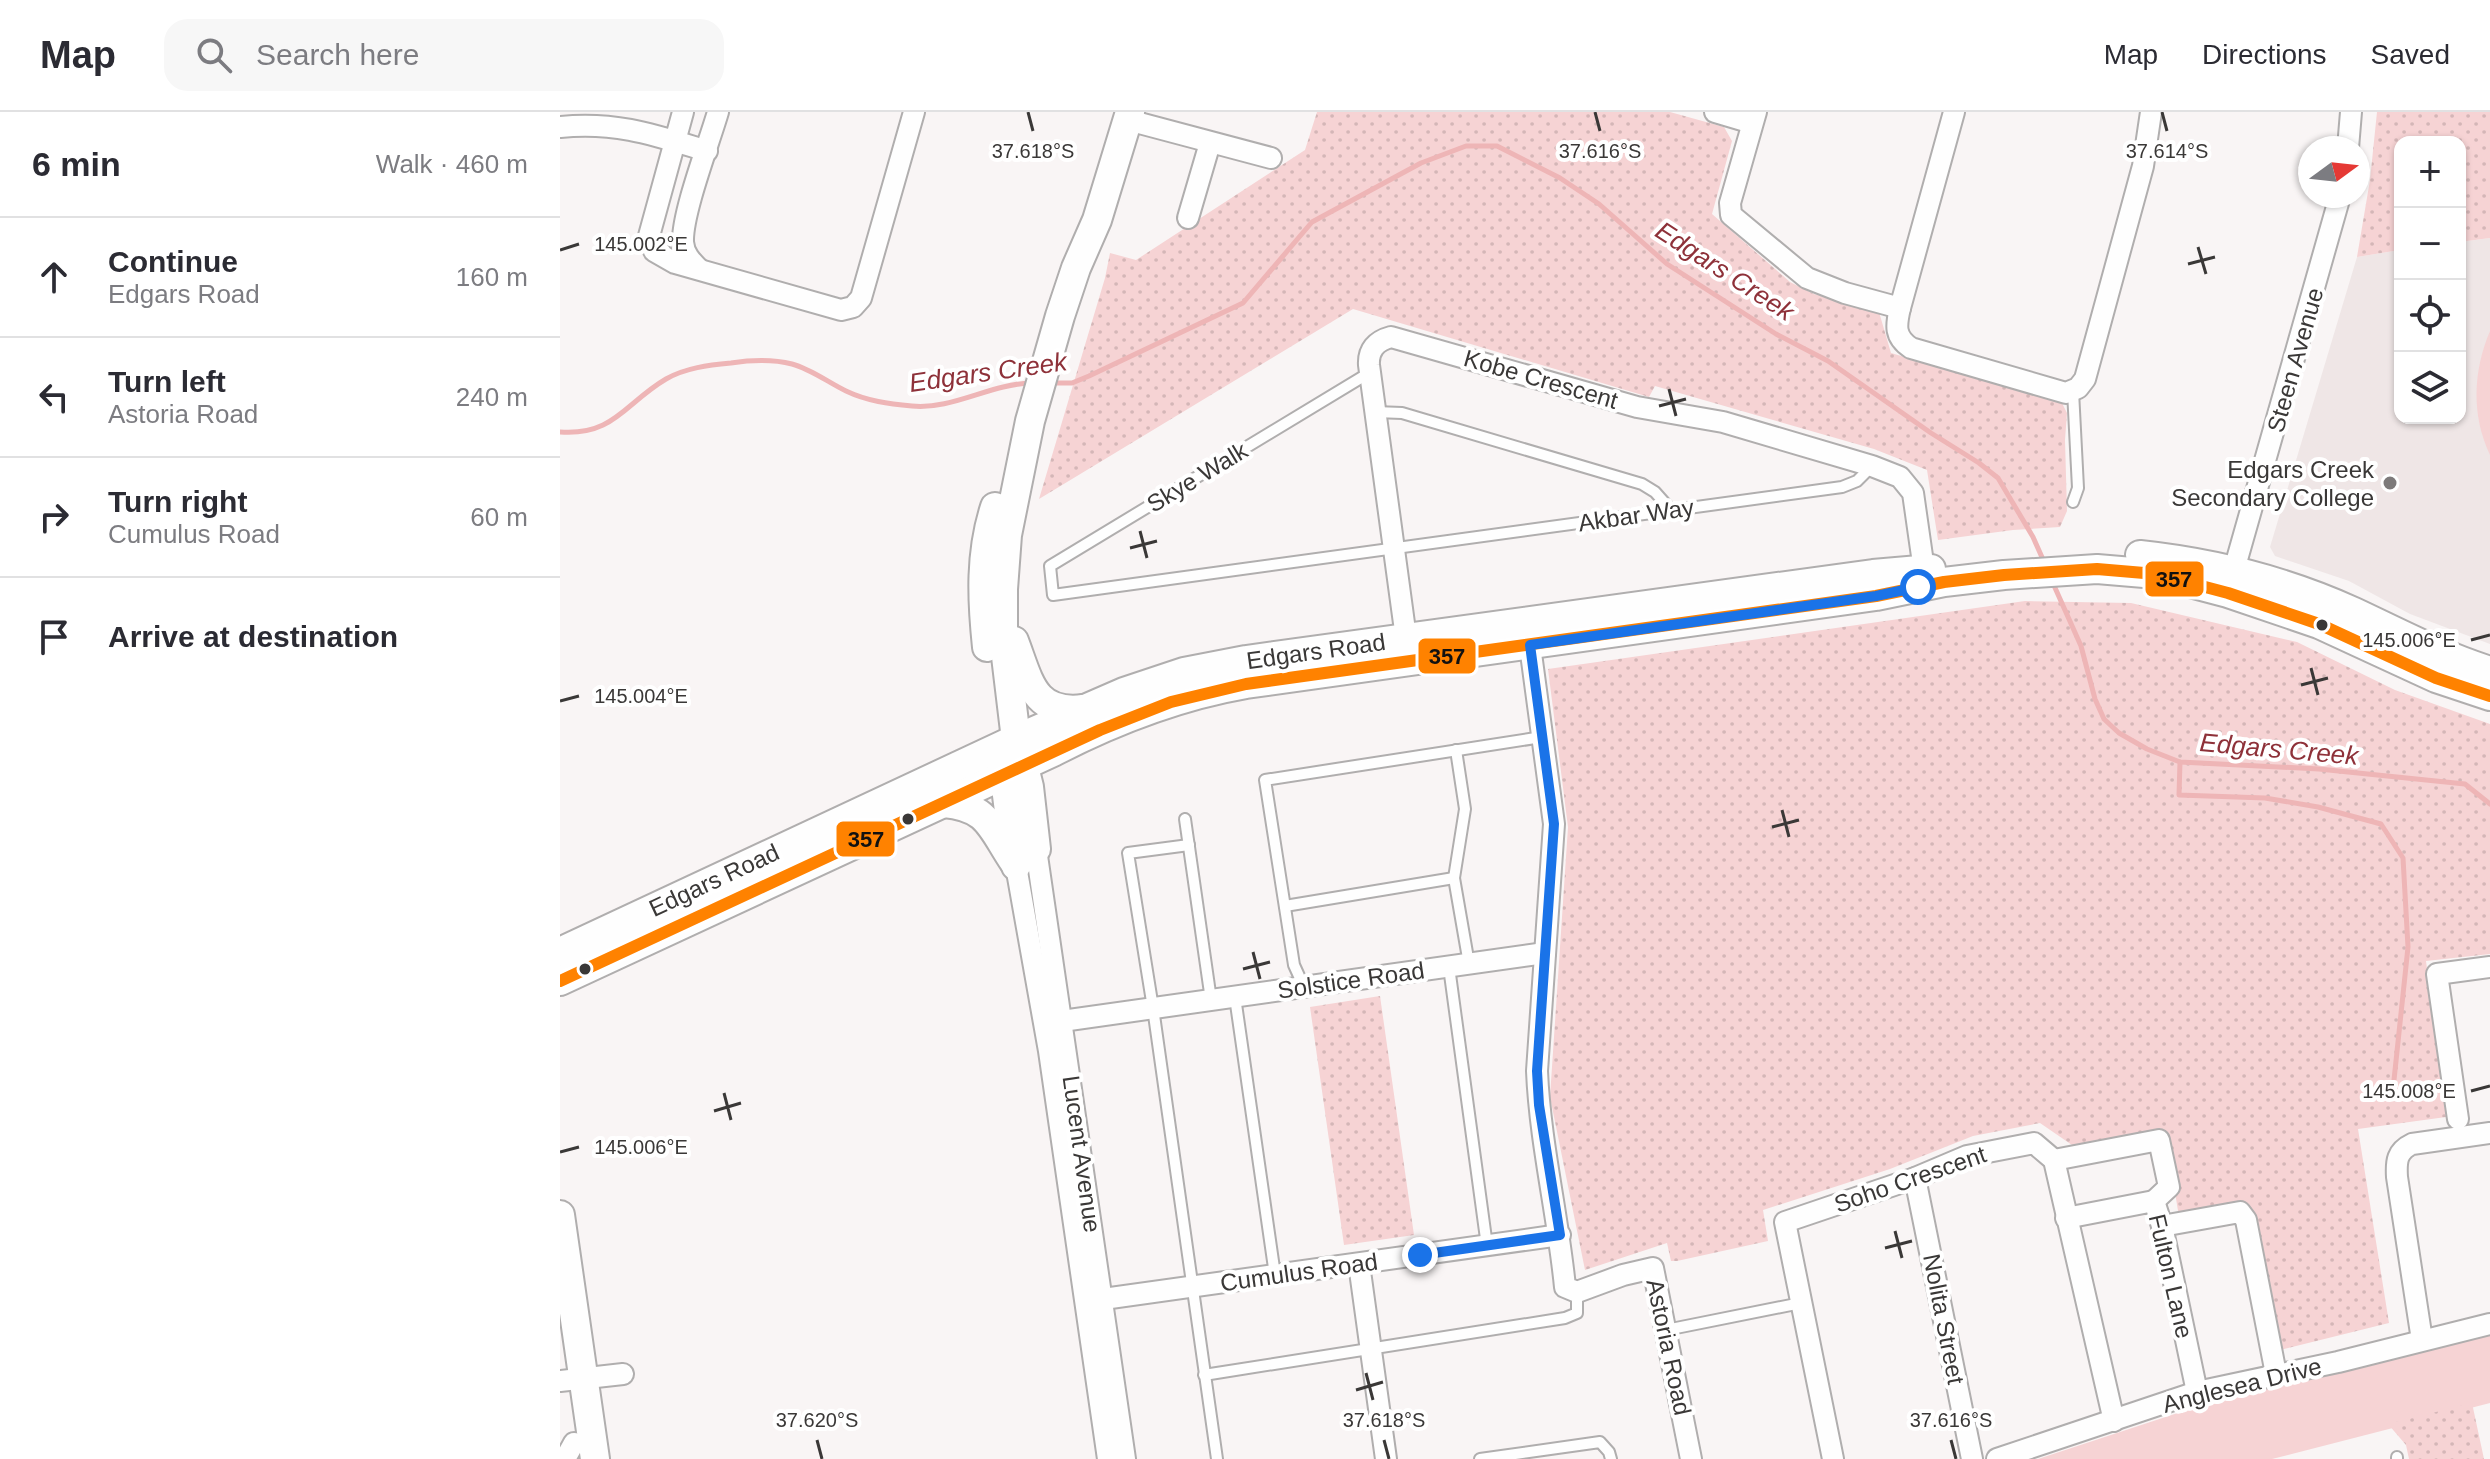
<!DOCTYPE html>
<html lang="en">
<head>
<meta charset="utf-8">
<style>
	:root { --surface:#fff; --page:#f7f7f7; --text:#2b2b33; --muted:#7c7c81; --line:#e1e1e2 }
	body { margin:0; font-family:Arial,sans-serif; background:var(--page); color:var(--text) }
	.controls { position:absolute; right:24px; top:24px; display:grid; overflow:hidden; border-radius:16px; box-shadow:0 2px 6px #0004 }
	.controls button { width:72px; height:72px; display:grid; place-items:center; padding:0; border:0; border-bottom:2px solid var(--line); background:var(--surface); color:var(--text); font:40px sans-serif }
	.compass { position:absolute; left:1738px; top:24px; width:72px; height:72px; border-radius:50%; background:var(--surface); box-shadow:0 2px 6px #0004; rotate:75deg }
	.stop { position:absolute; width:24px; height:24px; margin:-18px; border:6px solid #1a73e8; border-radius:50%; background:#fff }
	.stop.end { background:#1a73e8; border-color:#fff; box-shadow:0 2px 8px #0008 }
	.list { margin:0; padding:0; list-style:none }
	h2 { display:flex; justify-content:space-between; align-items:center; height:104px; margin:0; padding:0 32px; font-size:34px }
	h2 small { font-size:26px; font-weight:400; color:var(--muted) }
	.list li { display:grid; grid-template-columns:52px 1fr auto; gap:24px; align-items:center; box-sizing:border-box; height:120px; padding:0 32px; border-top:2px solid var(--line) }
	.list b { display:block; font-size:30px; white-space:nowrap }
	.list p { margin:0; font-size:26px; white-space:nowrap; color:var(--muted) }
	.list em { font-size:26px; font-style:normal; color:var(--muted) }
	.icon { flex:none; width:44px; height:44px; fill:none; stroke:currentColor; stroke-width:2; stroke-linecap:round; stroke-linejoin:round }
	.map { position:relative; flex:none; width:1930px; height:1347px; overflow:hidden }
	header { display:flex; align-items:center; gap:48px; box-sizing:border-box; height:112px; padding:0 40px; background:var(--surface); border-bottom:2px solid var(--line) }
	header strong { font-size:38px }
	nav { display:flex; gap:44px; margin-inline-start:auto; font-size:28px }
	.search { width:560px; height:72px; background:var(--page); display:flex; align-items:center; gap:20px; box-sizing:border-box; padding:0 28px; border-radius:24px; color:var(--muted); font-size:30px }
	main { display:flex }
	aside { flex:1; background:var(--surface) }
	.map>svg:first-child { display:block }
	.built { fill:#efe6e6 }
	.grass { fill:#f6d3d4 }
	.park { fill:url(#park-dots) }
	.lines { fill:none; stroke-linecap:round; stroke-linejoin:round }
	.stream { stroke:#eeb5b6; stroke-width:5 }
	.lane-casing { stroke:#b0aeae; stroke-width:14 }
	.street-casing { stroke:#b0aeae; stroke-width:24 }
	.secondary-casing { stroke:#b0aeae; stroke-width:32 }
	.lane { stroke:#fefefe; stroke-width:10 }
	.street { stroke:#fefefe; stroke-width:20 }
	.secondary { stroke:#fefefe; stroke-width:28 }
	.bus-1-casing { stroke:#fff; stroke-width:18 }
	.bus-1 { stroke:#ff8200; stroke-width:12 }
	.route { stroke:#1a73e8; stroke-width:10 }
	.ticks { fill:none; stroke:#3a3837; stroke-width:3 }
	.poi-dot { fill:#7d7a7a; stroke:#fff; stroke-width:3 }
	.bus-dot { fill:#3a3837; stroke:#fff; stroke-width:3 }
	.labels { text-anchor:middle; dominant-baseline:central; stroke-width:8; stroke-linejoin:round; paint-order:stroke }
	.street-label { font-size:24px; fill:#3a3837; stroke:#fff }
	.poi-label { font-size:24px; fill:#3a3837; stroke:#fff; text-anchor:end }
	.water-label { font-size:26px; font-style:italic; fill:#8e3139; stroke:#fff }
	.ticks-label { font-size:20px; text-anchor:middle; fill:#3a3837; stroke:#fff; stroke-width:8; stroke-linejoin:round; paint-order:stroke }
	.line-badge { stroke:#fff; stroke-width:3 }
	.pale-badge-label { font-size:22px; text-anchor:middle; font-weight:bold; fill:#111 }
</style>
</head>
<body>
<header>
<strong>Map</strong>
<div class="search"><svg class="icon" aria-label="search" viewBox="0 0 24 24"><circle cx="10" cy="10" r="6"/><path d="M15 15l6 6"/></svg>Search here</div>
<nav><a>Map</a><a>Directions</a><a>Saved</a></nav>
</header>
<main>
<aside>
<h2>6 min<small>Walk · 460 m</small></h2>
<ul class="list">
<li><svg class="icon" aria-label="ahead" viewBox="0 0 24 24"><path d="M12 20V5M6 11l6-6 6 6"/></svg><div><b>Continue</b><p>Edgars Road</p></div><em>160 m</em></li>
<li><svg class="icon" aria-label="left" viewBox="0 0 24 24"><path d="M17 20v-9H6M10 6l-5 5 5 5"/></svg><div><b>Turn left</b><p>Astoria Road</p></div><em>240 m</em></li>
<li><svg class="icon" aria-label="right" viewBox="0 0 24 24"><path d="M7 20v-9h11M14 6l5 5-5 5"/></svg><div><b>Turn right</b><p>Cumulus Road</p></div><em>60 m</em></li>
<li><svg class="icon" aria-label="arrive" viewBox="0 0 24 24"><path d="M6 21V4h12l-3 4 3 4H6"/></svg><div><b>Arrive at destination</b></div></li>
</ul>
</aside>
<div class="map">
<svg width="1930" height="1347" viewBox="0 0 1930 1347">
	<defs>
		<pattern id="park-dots" width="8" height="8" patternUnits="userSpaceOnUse" patternTransform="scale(2)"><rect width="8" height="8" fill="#f6d3d4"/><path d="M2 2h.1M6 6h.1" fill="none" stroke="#d4b6b7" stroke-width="1.8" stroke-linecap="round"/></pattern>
	</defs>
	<rect width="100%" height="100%" fill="#f9f5f5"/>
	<polygon class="built" points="1930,126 1930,532 1850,502 1789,469 1715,444 1710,435 1797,145 1840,138 1840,306 1900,306 1900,130"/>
	<g class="grass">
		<path d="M1930,219v124c-19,-40 -17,-84 0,-124z"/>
		<polygon points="1930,1219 1930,1291 1712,1347 1478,1347 1724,1266"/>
	</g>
	<g class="park">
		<polygon points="757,0 1110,0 1164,15 1172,29 1152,102 1230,170 1254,182 1319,200 1331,241 1502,291 1507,301 1505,328 1507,399 1500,415 1453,418 1378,428 1367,358 1314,337 1095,274 1089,285 793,197 479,387 545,166 550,141 576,148 745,38"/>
		<polygon points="1817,0 1930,0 1930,126 1900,130 1900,30 1840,30 1840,138 1797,145 1810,68"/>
		<polygon points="1465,489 1571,491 1737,530 1835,578 1930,612 1930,842 1866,849 1886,1005 1798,1017 1829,1211 1716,1239 1691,1106 1619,1105 1606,1025 1513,1038 1512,1033 1480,1011 1413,1024 1330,1057 1203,1098 1208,1129 1117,1149 1111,1149 1107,1131 1025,1158 990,985 1008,715 988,557"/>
		<polygon points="820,884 854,1123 784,1133 750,895"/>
		<polygon points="1912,1291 1924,1347 1849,1347 1846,1333 1828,1312"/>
	</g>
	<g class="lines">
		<g class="stream">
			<polyline points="489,271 512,271 529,264 683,191 752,110 861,51 906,34 937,34 1000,66 1039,92 1107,152 1216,222 1268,249 1371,321 1419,351 1438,366 1473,425 1485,452"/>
			<path d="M0,320c54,4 65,-29 106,-53 19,-11 43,-14 65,-16 20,-3 41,-4 61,1 19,5 37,19 54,27 21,10 43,13 66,15 40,4 78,-22 119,-23"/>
			<polyline points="1492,469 1521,534 1535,587 1544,607 1559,621 1587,637 1620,650 1759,657 1905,672 1930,692"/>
			<polyline points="1620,650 1619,683 1705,686 1758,695 1821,712 1843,746 1848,835 1834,968"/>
		</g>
		<g class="lane-casing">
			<g id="lane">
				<polyline points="809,261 490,454 493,483 1282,375 1297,369 1312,354"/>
				<polyline points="815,300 842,301 1082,372 1095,380 1111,398"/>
				<polyline points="1513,390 1518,376 1513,279"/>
				<polyline points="896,638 905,697 894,766 909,852"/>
				<polyline points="625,707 651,888"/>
				<polyline points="629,733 568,741 593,896 657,1347"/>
				<polyline points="725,794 894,766"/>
				<polyline points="889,855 927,1134"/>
				<polyline points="744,875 734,853 705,668 982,625"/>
				<polyline points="675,885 715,1163"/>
				<polyline points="1106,1218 1241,1191"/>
				<polyline points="644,1263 1005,1206 1017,1201 1017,1180"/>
				<polyline points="1837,1345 1837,1347"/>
				<polyline points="920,1347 1040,1330 1049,1340 1051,1347"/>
			</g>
		</g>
		<g class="street-casing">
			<g id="street">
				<polyline points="123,0 89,124 94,139 115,151 281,198 293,195 301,186 354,0"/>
				<polyline points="1155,0 1192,11"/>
				<polyline points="1196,0 1170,91 1171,103 1247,166 1285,181 1340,196"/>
				<path d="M1394,0l-54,196c-4,17 -6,29 11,40l155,45 12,-5 7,-9 58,-213 8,-54"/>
				<polyline points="568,8 711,46"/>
				<path d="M0,15c55,-6 95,8 147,24"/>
				<polyline points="1788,36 1791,0"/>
				<polyline points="628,106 650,31"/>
				<path d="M139,157c-8,-8 -15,-15 -16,-27 -1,-29 26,-99 35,-130"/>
				<polyline points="1674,458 1780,84"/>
				<path d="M968,519l26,193 -17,247c3,72 21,144 28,216l12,5 46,-17 30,-7 38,191"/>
				<path d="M846,526l-37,-273c-1,-15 7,-24 22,-28l246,70 86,15 149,44 28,11 13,16 11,77"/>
				<polyline points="476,737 565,1347"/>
				<polyline points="456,754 489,939 548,1347"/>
				<polyline points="502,909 985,841"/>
				<polyline points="1898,1007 1877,862 1930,855"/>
				<polyline points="1494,1048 1599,1028 1609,1075 1594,1089"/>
				<polyline points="1355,1066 1412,1347"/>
				<polyline points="1506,1106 1594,1089 1602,1114 1637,1280"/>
				<polyline points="1602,1114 1680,1100 1686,1108 1716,1262"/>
				<polyline points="799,1152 826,1347"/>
				<polyline points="529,1189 1000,1123"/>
				<path d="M1862,1228l-25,-163c-1,-16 0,-26 15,-33l78,-11"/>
				<polyline points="0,1269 63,1262"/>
				<polyline points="5,1347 14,1331"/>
				<polyline points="1273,1347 1225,1110 1355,1066 1407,1044 1474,1031 1494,1048 1554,1309"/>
				<polyline points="1437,1347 1637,1280 1778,1250 1930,1212"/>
			</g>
		</g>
		<g class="secondary-casing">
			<g id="secondary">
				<path d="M1580,443c74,8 146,26 214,57 45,21 88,44 136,59"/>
				<path d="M454,529c15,39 19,74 69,68"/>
				<path d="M427,535c-5,-48 -7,-94 8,-140"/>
				<polyline points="442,644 456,754"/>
				<path d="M384,691c45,4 47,25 70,59"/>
				<polyline points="476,737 469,675 455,619 443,519 443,477 447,423 470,309 500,204 516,156 537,108 570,0"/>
				<polyline points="0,840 456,627 564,580 624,560 686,548 1313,462 1371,457"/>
				<path d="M0,869l493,-229c62,-32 124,-56 193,-68l630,-88 68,-14 60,-7 93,-6 59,5 72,19 91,31 117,54 54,18"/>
				<polyline points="0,1103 35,1347"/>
			</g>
		</g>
		<use href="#lane" class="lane"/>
		<use href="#street" class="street"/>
		<use href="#secondary" class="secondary"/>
		<g class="bus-1-casing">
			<polyline id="bus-1" points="0,869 540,618 611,590 686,572 1316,484 1384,470 1444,463 1537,457 1596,462 1668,481 1759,512 1876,566 1930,584"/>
		</g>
		<use href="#bus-1" class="bus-1"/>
	</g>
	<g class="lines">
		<polyline class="route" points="860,1143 1000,1123 979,993 977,959 994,712 970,533 1316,484 1358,475"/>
	</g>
	<path class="ticks" d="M468,0l5,19M1035,0l5,19M1602,0l5,19M1638,135l8,27M0,138l19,-6M1628,152l27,-7M1109,277l7,27M1099,294l27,-7M580,419l7,27M570,436l27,-7M1911,528l19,-5M1751,556l7,27M1741,573l27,-7M0,589l19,-5M1222,698l7,27M1212,715l27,-7M693,840l7,27M683,857l27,-7M1911,979l19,-5M164,981l7,27M154,999l27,-8M0,1040l19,-5M1335,1119l7,27M1325,1136l27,-7M806,1261l7,27M796,1278l27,-8M257,1328l5,19M824,1328l5,19M1391,1328l5,19"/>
	<circle class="poi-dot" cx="1830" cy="371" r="8"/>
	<g class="bus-dot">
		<circle cx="1762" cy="513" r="7"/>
		<circle cx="348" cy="707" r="7"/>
		<circle cx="25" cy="857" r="7"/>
	</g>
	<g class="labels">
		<g class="street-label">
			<text transform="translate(1735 248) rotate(-74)">Steen Avenue</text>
			<text transform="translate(981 267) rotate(16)">Kobe Crescent</text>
			<text transform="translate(637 365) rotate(-31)">Skye Walk</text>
			<text transform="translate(1076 403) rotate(-8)">Akbar Way</text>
			<text transform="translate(756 539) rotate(-8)">Edgars Road</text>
			<text transform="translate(154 768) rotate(-25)">Edgars Road</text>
			<text transform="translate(791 868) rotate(-8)">Solstice Road</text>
			<text transform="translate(522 1042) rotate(82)">Lucent Avenue</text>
			<text transform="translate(1350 1067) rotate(-19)">Soho Crescent</text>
			<text transform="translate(739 1160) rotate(-8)">Cumulus Road</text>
			<text transform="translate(1611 1164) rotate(77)">Fulton Lane</text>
			<text transform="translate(1384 1207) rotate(79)">Nolita Street</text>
			<text transform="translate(1109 1235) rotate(78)">Astoria Road</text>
			<text transform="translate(1682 1273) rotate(-14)">Anglesea Drive</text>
		</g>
		<g class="poi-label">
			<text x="1814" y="357">Edgars Creek<tspan x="1814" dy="28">Secondary College</tspan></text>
		</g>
		<g class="water-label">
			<text transform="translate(1165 159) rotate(33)">Edgars Creek</text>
			<text transform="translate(428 260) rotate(-8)">Edgars Creek</text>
			<text transform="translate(1719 637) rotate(5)">Edgars Creek</text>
		</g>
	</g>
	<g class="ticks-label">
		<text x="473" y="46">37.618°S</text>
		<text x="1040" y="46">37.616°S</text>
		<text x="1607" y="46">37.614°S</text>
		<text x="81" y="139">145.002°E</text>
		<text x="1849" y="535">145.006°E</text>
		<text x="81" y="591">145.004°E</text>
		<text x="1849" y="986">145.008°E</text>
		<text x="81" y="1042">145.006°E</text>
		<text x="257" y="1315">37.620°S</text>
		<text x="824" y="1315">37.618°S</text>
		<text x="1391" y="1315">37.616°S</text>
	</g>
	<g class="line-badge">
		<rect x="1584" y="448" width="61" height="38" rx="8" fill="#ff8200"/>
		<rect x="857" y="525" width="60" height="38" rx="8" fill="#ff8200"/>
		<rect x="275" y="708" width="61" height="38" rx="8" fill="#ff8200"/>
	</g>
	<g class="pale-badge-label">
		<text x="1614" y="475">357</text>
		<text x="887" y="552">357</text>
		<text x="306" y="735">357</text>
	</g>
</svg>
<div class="controls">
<button>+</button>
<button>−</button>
<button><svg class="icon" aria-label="locate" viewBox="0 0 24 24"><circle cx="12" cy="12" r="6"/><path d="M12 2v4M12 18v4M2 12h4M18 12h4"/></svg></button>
<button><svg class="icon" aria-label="layers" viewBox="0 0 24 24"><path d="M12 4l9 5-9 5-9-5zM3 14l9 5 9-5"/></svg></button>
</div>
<svg class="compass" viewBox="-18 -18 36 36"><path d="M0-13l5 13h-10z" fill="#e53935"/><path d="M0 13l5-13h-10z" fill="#7c7c81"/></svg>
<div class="stop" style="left:1358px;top:475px"></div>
<div class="stop end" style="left:860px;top:1143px"></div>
</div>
</main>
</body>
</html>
